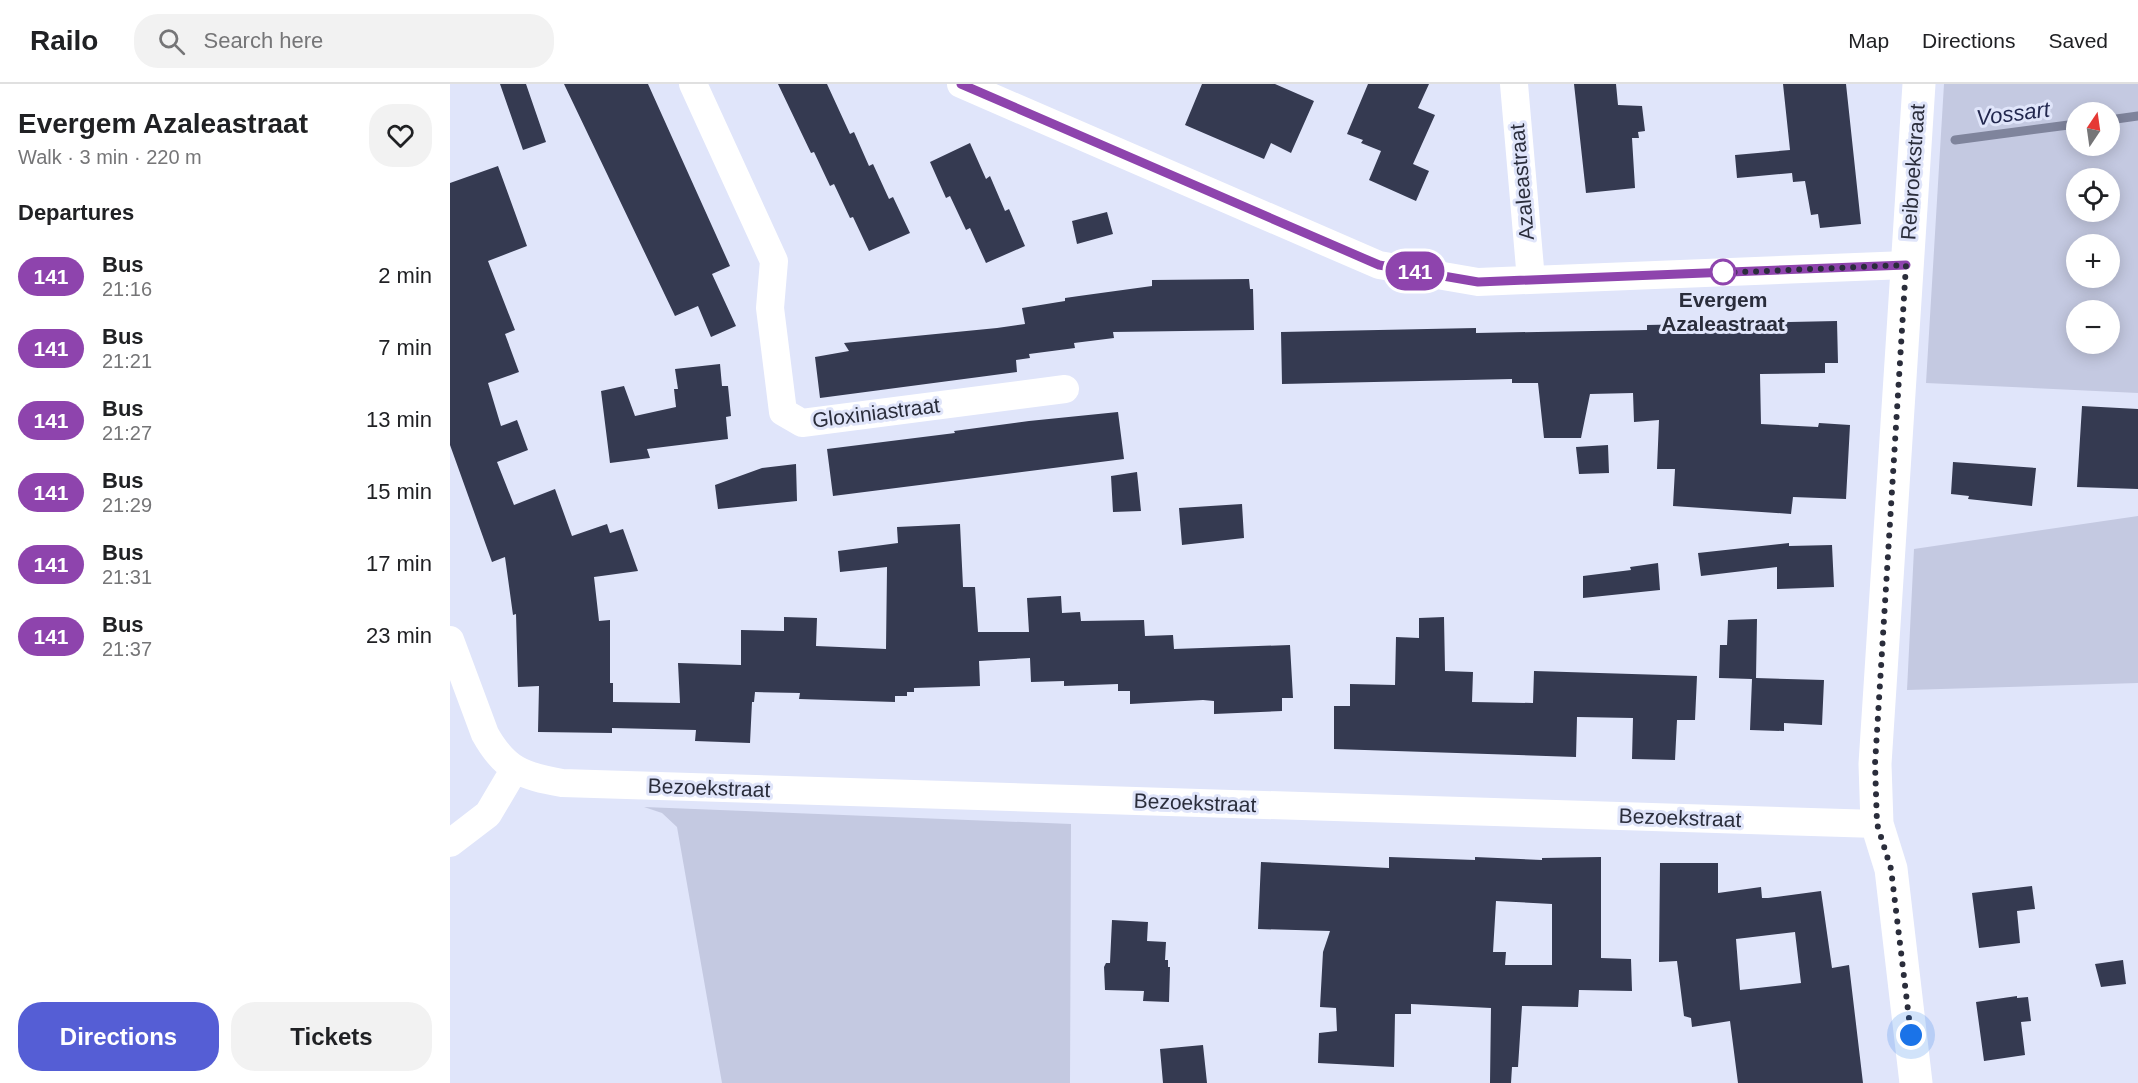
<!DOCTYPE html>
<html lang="en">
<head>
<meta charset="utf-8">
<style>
	body { margin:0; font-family:Arial,sans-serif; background:#f2f2f2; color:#202124; height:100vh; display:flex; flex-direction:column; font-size:22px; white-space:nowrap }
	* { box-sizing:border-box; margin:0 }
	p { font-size:20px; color:#757577 }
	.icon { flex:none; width:33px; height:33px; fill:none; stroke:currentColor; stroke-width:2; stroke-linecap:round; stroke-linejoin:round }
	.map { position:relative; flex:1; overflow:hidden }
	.details { display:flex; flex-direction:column; background:#fff; width:450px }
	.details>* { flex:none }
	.badge { padding:0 12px; border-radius:20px; font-size:21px; line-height:39px }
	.needle { width:39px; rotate:13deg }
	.fabs { position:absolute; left:1616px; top:18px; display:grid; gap:12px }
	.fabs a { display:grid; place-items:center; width:54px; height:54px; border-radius:50%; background:#fff; box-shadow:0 3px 15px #0003; font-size:30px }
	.you { position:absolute; width:30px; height:30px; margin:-15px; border:4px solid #fff; border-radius:50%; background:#1a73e8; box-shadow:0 0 0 9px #1a73e833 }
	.map>.badge { position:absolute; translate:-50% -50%; box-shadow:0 0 0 3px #fff }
	h2 { padding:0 18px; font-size:22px; line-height:54px }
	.round { display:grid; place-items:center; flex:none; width:63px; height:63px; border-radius:24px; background:#f2f2f2 }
	.overview { display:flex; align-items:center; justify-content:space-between; height:102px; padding:0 18px }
	h1 { font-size:28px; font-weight:600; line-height:45px }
	.action { display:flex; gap:12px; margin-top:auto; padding:12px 18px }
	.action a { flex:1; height:69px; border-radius:24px; background:#555ed5; color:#fff; font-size:24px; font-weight:600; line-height:69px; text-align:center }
	.action a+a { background:#f2f2f2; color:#202124 }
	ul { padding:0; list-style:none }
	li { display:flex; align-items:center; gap:18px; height:72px; padding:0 18px }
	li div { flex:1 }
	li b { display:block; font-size:22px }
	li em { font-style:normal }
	li .badge { min-width:66px; font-weight:700; text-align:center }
	header { display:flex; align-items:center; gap:36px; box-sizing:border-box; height:84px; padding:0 30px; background:#fff; border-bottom:2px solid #e0e0e0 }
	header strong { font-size:28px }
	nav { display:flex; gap:33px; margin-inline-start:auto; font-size:21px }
	.search { width:420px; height:54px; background:#f2f2f2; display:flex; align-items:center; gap:15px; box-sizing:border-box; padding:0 21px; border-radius:24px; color:#757577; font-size:22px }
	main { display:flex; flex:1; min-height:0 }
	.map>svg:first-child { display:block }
</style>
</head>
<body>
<header>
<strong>Railo</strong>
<div class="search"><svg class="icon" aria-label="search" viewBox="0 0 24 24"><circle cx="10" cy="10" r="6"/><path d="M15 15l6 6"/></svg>Search here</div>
<nav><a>Map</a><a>Directions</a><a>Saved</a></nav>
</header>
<main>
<section class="details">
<div class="overview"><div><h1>Evergem Azaleastraat</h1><p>Walk · 3 min · 220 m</p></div><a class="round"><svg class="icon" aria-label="heart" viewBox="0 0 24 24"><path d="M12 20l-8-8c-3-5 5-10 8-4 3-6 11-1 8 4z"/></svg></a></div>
<h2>Departures</h2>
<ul>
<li><span class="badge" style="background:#8e44ad;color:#fff">141</span><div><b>Bus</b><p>21:16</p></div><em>2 min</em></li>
<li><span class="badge" style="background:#8e44ad;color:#fff">141</span><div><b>Bus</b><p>21:21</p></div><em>7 min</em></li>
<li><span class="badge" style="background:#8e44ad;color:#fff">141</span><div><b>Bus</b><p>21:27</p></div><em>13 min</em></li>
<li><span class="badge" style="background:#8e44ad;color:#fff">141</span><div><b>Bus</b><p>21:29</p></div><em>15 min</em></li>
<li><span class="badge" style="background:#8e44ad;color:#fff">141</span><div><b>Bus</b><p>21:31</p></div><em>17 min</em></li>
<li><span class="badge" style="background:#8e44ad;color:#fff">141</span><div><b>Bus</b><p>21:37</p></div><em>23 min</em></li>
</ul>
<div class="action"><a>Directions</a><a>Tickets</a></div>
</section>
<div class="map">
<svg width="1688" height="999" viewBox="0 0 1688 999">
	<rect width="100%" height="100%" fill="#e0e5fa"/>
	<path fill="#c4c9e1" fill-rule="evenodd" d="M1494,0H1688V309L1476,299ZM1626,28H1659V62H1626ZM1626,94H1659V128H1626ZM1626,160H1659V194H1626ZM1626,226H1659V260H1626Z
		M1688,432V599L1457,606L1464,465Z
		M194,723L621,740L620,999H272L227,743L212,729Z"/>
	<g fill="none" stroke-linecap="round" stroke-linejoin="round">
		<path stroke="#7f849c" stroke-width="9" d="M1659,36L1688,32
			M1505,56L1626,40"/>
	</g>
	<path fill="#353a51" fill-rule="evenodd" d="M50,0H76L96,58L73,66Z
		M114,0H198L280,182L262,190L286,242L261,253L248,222L225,232Z
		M328,0H377L400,50L404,48L419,82L423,80L439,115L443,113L460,149L419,167L403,133L400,134L384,100L380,102L364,68L361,69Z
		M752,0H825L864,17L841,69L821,59L814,75L735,41Z
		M918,0H979L968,24L985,31L963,80L979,87L966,117L919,96L931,67L911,59L913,56L897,50Z
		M1124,0H1166L1168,21L1192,22L1195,47L1188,48L1189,54H1182L1185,104L1136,109Z
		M1333,0H1396L1411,140L1370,144L1368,130L1361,131L1355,97L1343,98L1342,89L1287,94L1285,71L1340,66Z
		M520,59L536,95L540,92L555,127L559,125L575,162L536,179L520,144L516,146L500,112L496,114L480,78Z
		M48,82L77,162L38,177L65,246L55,250L69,288L38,299L51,342L67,336L78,366L47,378L64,421L105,405L122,452L157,440L160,449L173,445L188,487L144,493L149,537L160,536V599H163V618L230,619L228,579L291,581V546L334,547V533L367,534L366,562L436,565L437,483L390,488L388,467L448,459L447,443L510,440L513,503H525L528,548H579L577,514L611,512L612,529L630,528L631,537L694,536L695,552L723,551L724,565L840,561L843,614H832V627L764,630V617L753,616L680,620V607H668V600L614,602V597L581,598L580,574L529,577L530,602L464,604V608H457V612H445V618L349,615L350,609L305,608L304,618H302L300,659L245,657L246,646L162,644V649L88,648L89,602L68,603L66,530L63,531L55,473L42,478L0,361V99Z
		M657,128L663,150L627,160L622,137Z
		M799,195L800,205H803L804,246L663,248L664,254L624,259L625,264L579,270L580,274L566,276L567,288L370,314L365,273L399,267L394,259L547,244L575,240L572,224L615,217V214L629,212L702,202V196Z
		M1387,237L1388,279H1375V289L1310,290L1311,340L1368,343L1369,339L1400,341L1396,415L1343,413L1341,430L1223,422L1225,385H1207L1209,336L1184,338L1183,309L1140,310L1131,354H1094L1088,299H1062V295L832,300L831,248L1026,244V249L1197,246V241Z
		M270,280L272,302H278L281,332L276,333L278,355L197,365L200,374L160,379L151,307L174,302L185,332L226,323L224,305H228L225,285Z
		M1632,322L1688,325V405L1627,403Z
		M668,328L674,375L383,412L377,365L505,349L504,347L579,337Z
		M1158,361L1159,389L1129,390L1126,363Z
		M1503,378L1586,384L1582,422L1518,415L1519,412L1501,410Z
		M346,380L347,417L268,425L265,401L312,384Z
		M687,388L691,427L663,428L661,392Z
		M792,420L794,454L732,461L729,424Z
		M1339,459V462L1382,461L1384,503L1327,505V483L1251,492L1248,469Z
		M1208,479L1210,506L1133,514V492L1181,486L1180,483Z
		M994,533L995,587L1023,588L1022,618L1083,619L1084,587L1247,592L1245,636H1227L1225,676L1182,675L1183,634L1127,633L1126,673L884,665V622H900V600L945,601L946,553L969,554V534Z
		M1307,535L1306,594L1374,596L1372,641L1334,639V647L1300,646L1302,595L1269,594L1270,561H1277L1278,536Z
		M939,773L1025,776V773L1092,776V774L1151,773V874L1181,875L1182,907L1129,906L1128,923L1072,922L1068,983H1062L1061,999H1040L1041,924L961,920V930H945L944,983L868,979L869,949L887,947L886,924L870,923L873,868L880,847L808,845L811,778L939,784ZM1046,817L1102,820V881H1055L1056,868H1043Z
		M1210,779H1268V809L1311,803L1312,814H1318L1371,807L1382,884L1399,881L1413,999H1288L1280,937L1242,943L1241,934L1234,932L1227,877L1209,878ZM1345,848L1351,899L1290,906L1286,855Z
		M1582,802L1585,825L1567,827L1570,859L1529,864L1522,809Z
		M662,836L698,838L697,857L716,858L715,876H718V883H720L719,918L693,917L694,907L655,906L654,883L656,879H660Z
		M1673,876L1676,900L1651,903L1645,880Z
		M1567,912V914L1578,913L1581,937L1571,938L1575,971L1534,977L1526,918Z
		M753,961L757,999H713L710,965Z"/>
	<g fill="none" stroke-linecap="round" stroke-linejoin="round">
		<path stroke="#fff" stroke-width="28" d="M243,0L324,177L320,224L333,328L352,339L615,305
			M511,0L929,181L1028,198L1456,181
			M1064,0L1081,196
			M0,556L35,650C55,686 73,692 112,699L1427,740
			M0,759L38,730L64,686"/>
		<path stroke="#fff" stroke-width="33" d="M1466,999L1441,785L1427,740L1425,680L1469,0"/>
	</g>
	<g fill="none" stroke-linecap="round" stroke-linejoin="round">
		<defs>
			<path id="line" d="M511,0L929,181L1028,198L1456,181"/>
		</defs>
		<use href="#line" stroke="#fff" stroke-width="14"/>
		<use href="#line" stroke="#8e44ad" stroke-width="9"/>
		<path stroke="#2a2d3b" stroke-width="6" stroke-dasharray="0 10.8" d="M1273,188L1268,189L1456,181L1425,680L1427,740L1441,785L1461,951"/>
	</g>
	<circle fill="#fff" stroke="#8e44ad" stroke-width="3" cx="1273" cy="188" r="12"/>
	<g text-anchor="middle" stroke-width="6" stroke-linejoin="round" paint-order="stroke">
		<g font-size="21" fill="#2a2d3b" stroke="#e0e5fa">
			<text transform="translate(1463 88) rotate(-86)" y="7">Reibroekstraat</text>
			<text transform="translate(1072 98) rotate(-95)" y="7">Azaleastraat</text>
			<text transform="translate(426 329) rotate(-7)" y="7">Gloxiniastraat</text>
			<text transform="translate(259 704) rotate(2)" y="7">Bezoekstraat</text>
			<text transform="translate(745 719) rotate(2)" y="7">Bezoekstraat</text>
			<text transform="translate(1230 734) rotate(2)" y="7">Bezoekstraat</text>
		</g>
		<g font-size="21" font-weight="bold" fill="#2a2d3b" stroke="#e0e5fa">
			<text x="1273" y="223">Evergem<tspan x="1273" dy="24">Azaleastraat</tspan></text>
		</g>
		<g font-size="22" font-style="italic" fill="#22274e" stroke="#e0e5fa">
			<text transform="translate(1563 29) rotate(-7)" y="8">Vossart</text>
		</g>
	</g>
</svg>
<div class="fabs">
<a><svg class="needle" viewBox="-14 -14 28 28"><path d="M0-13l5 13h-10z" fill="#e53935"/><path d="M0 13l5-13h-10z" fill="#757577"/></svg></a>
<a><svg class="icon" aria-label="locate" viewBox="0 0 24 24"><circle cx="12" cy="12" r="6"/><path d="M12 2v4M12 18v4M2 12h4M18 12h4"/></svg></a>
<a>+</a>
<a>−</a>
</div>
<div class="you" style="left:1461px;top:951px"></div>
<b class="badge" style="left:965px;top:187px;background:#8e44ad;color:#fff">141</b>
</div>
</main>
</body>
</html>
